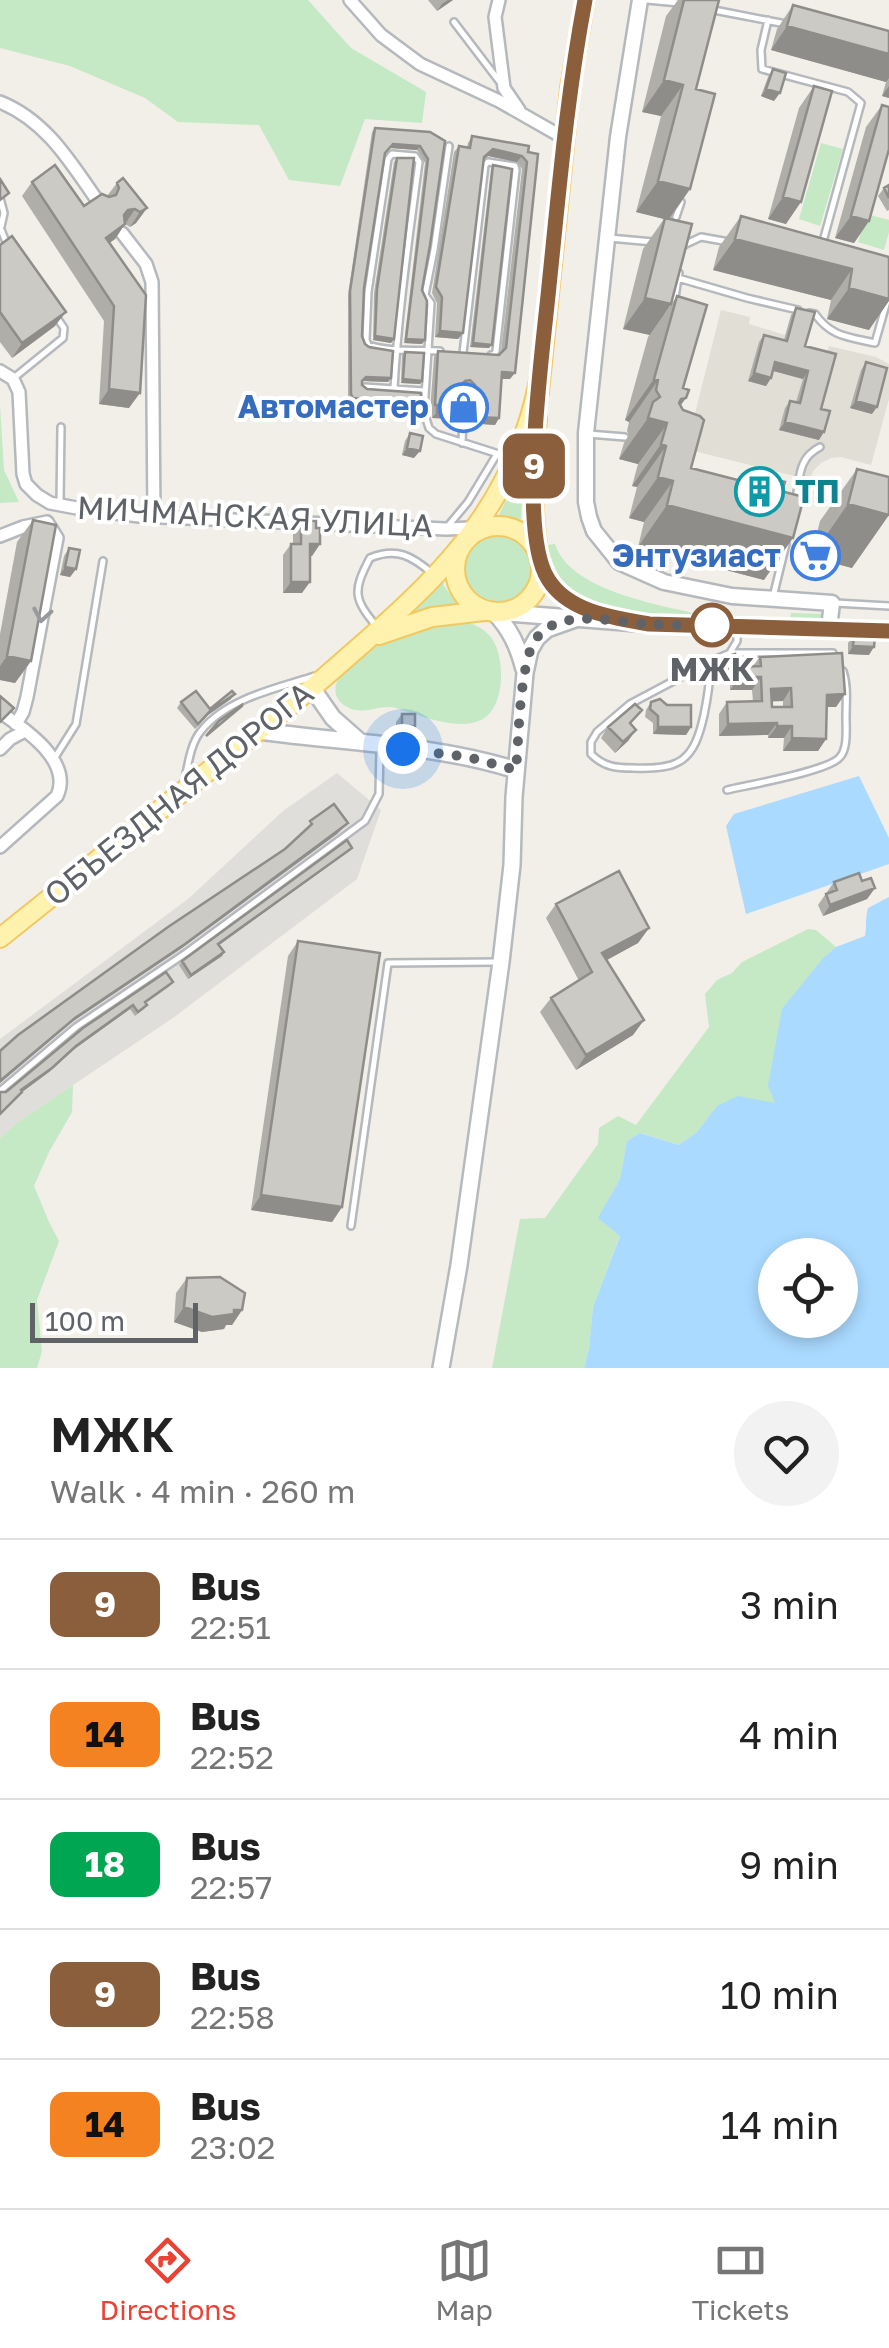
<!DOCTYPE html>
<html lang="en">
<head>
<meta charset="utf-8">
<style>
	body { margin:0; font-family:"Golos Text",sans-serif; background:#f2f2f2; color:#222; height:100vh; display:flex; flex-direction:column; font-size:38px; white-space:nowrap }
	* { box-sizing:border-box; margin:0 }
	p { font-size:32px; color:#767676 }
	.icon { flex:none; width:55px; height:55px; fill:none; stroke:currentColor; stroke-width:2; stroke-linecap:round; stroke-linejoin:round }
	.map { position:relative; height:1368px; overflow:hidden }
	.panel { display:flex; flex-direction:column; background:#fff; flex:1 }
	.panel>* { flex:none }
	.badge { padding:0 20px; border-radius:15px; font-size:35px; line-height:65px }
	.fabs { position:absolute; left:758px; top:1238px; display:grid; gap:20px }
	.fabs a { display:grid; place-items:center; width:100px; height:100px; border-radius:50%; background:#fff; box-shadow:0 5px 15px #0003; font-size:50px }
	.scale { position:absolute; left:30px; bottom:25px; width:168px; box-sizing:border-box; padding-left:10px; border:5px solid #5f6368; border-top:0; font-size:28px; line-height:35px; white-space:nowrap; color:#5f6368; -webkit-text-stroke:8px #fff; paint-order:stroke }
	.you { position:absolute; width:50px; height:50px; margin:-25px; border:8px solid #fff; border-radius:50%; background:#1a73e8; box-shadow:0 0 0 15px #1a73e833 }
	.map>.badge { position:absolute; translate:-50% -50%; box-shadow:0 0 0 5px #fff }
	.round { display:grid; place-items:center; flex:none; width:105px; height:105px; border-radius:52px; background:#f2f2f2 }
	.summary { display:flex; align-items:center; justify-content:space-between; height:170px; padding:0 50px }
	h1 { font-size:48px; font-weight:600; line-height:75px }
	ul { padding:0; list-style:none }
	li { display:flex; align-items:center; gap:30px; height:130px; padding:0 50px; border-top:2px solid #e0e0e0 }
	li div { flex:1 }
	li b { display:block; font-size:38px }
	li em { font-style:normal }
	li .badge { min-width:110px; font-weight:700; text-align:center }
	.menu { display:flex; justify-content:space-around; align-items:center; height:140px; border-top:2px solid #e0e0e0; background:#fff; font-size:28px; color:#767676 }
	.menu a { display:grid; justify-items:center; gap:5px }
	.menu .active { color:#ea4335 }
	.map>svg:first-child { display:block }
</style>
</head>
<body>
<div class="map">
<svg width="889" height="1368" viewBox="0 0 889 1368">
	<rect width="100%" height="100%" fill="#f1efe8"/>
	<path fill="#e0deda" d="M337,773L381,810L357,879L173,1018L18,1122L0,1138V1039L188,899L283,811Z"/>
	<path fill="#e1ded6" d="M721,310L750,317L749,324L785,335L791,315L809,320L802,346L827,352L829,346L876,357L889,364V399L871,465L841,457L831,458L821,463L813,471L810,480L686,449Z"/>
	<path fill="#c5e8c5" d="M0,0H308L351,48L426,92L422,123L365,119L340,186L289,180L259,125L178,122L145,98L70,66L0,48Z
		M821,143L843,149L820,226L799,219Z
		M866,214L889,220V232L884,250L858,242Z
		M0,405L4,470L19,502L0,503Z
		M524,461L521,520L499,515Z
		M462 570a35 35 0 1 1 70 0a35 35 0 1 1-70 0Z
		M555,544C570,591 658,604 701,615C685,622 671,620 654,619C599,616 562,602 547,545Z
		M442,576L444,586L460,608L403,616Z
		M791,613L821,614L824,619L822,622L733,621V615L790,618Z
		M456,620C469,622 481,626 490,636C506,655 506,708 481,720C458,731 421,716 399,709C381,702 365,717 347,707C313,687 363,649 382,639C401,629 434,625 456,620Z
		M808,929L816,930L836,947L824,957L775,1104L717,1106L697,1132L679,1145L641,1133L627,1141L620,1179L599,1218L620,1235L593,1307L589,1349L584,1368H492L520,1219L545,1218L598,1144L599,1128L618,1116L636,1125L709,1027L705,994L717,980L732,973L742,962Z
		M73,1085L72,1112L49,1152L34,1186L49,1222L59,1241L37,1300L42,1351L37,1368H0V1138L18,1122Z"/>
	<path fill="#aadaff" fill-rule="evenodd" d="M859,776L889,838V864L746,914L726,826L734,814Z
		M889,897V1368H584L589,1349L593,1307L620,1236L598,1218L620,1179L627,1141L640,1133L679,1145L697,1132L717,1106L738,1096L775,1103L768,1086L782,1009L824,957L836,947L865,936C867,927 865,918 868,908ZM840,1255V1320H775V1255Z"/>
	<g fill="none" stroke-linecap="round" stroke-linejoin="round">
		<defs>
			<path id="service" d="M647,0L679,3
				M714,10L786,24
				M768,20L761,50L762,69L848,92L861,103L822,245
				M454,22L499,81
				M449,146L434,250L425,295L431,303L424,412L429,428L436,434L508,457
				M0,198L4,213L1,227
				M676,217L681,202
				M0,227L8,247
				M609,238L653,242
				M684,245L701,237L729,242
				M679,273L678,278L747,298L798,310
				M674,304L678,278
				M809,313L815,314C831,337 849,337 875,343L889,294
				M463,353L485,165L488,162L515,166L516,170L496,351L494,355H491
				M15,377L63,338L64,328L57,318
				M365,387L424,391
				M394,389C398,313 409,238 419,162L415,156L392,154L388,159L368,292L366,340L368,345C389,352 417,350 440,351
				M588,434L625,437
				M462,443L464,392
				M796,499C800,477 798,458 820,447
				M60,502L61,427
				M448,526L468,502L497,454
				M773,597L786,544
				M835,603L889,606
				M377,627C354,599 352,592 370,558C397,547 412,556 433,574
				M731,651L737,641V629
				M711,661C710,679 708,696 704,715C694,760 681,770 633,768C616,768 604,767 591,754V742L597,732L630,704L711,661L730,653H833
				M54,759L76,724L103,561
				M184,783C188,767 190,744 201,731C227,698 278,688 315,676
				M727,790C748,785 829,771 840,757C848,748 846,729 846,718C846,703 848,686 843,671
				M0,1091L76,1027L186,953L365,821L379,794L380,747
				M351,1226L388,963L498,962"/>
			<path id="minor" d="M350,0L381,35L420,64L499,101L564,138
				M499,0L495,17L504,88L519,110
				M0,102C47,121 71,163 99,203
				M122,233L146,264L152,282L154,517
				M0,371L13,379L19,392L23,474L26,484L37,495L50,503L82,509L139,516L446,529L494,527
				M0,536L23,527L47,522L57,538L27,697L23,712L16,724
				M0,712C25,729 73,761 57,796L0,847
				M0,749L10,739L25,731"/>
			<path id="tertiary" d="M640,0L618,137L586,433V502L589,517L594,531L619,562L664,582L732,596L832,603L829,628"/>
			<path id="secondary" d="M540,562C552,591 572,605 601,614
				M494,612L649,624L889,631
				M494,612C510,629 518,646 524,669
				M312,688L333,718L358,740
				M260,731C344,743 435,744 516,770
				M441,1368L459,1265L501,962L512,865L514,797L525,673L530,650L537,638L547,629L578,618"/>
			<path id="primary" d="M539,392L570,88L585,0
				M537,418C534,466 530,514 540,562
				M455 569a43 43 0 1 1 86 0a43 43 0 1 1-86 0Z
				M379,635L432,617L484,611
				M0,938L312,688C416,597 510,526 539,381"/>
		</defs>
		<use href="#service" stroke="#b5b8bc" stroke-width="10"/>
		<use href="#minor" stroke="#b5b8bc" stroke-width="16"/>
		<use href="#tertiary" stroke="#b5b8bc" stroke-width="19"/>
		<use href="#secondary" stroke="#b6babf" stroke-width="20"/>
		<use href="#primary" stroke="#f2c960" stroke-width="22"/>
		<use href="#service" stroke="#fff" stroke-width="5"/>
		<use href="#minor" stroke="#fff" stroke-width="11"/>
		<use href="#tertiary" stroke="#fff" stroke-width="14"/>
		<use href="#secondary" stroke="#fff" stroke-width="15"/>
		<use href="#primary" stroke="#fff2af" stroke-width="18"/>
	</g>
	<path fill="#afaea9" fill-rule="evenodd" d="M428,0H453L437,11Z
		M678,0H719L696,89L690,189L670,219L671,304L650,335L623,329L643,249L664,219L636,212L661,116L642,112L666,16Z
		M793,5L889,31V98L882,96L886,82L771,50L777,29Z
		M773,69L774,101L761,96L768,77Z
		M814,86L786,224L768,219L799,108Z
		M882,105L869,221L854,243L835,238L866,127Z
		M375,128L430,132L422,290V344L404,343L425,163L417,150L390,148L385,154L364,288L362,336L365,344L391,378L388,382L363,381L362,385L367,389L418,410L350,401L348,398V295L372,132Z
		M472,136L529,146L510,379H501L499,418L495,425L469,423L470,391L465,386L462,387L461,421L456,427H455V419L432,418V411H430L434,357L438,351L499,355L501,352L522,169L517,162L488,156L483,160L463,333L458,339L435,337L437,303L432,293L454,152L459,146L467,147L468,143Z
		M397,158L394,339L391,343L373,340L374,293L394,162Z
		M493,165L489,348L470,347L491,169Z
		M32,182L84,206L107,196L117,183L147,208L136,223L130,227L125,224L115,239L109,243L129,408L99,404L104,321L22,196Z
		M889,185V210L887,211L878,196L884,188Z
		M741,216L889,257L869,330L827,319L831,300L713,270L719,247Z
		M0,245L55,326L12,358L0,342Z
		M677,296L683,388L681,406L691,468L745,482L750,473L782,491L764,580L638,547L644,522L629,518L637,487L632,486L638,464L619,459L624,443L629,435L627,431L629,422L625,420L648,337Z
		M796,308L821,409L819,440L779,430L785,408L790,401L796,402L803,379L773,371L771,378L766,386L748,381L759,342L764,335L784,340L791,315Z
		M405,352L422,381L420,384L401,383L402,356Z
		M866,362L872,414L850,408L861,370Z
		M410,433L414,458L402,455L405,441Z
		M857,469L852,568L811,557L820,521Z
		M33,520L31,661L15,683L0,680V634L17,542Z
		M301,521L316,528L320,544L312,556H310L302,593H283V555L291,544H293V532Z
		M69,548L76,569L70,577L60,575L64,556Z
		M854,635L869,655L848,654V643Z
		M760,657L845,694L836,707H826V739L818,751H783L784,738H768V735L719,736V714L727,702L753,701L752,690H730V679L738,667L753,666ZM771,701H783V707H772Z
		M231,699L208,715L195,729L177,708L181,702L210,709Z
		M651,702L667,705L691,727L686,735L653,734V723L645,717L646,710Z
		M402,714L409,734H396V722Z
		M631,725L636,730L628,741L615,753L601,738L608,727Z
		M352,848L349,851L219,945L224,952L222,956L188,979L179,965L182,961Z
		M862,881L875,888L867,899L823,916L818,905L834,882Z
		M556,904L649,928L638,943L607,960L644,1020L633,1035L576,1070L540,1012L551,998L579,981L546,918Z
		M298,941L342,1207L332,1222L251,1210L288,956Z
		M173,982L170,986L146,1003L147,1005L144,1009L135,1016L130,1009L73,1050L49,1072L22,1092L19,1096L0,1115V1092H6L83,1028Z
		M187,1278L242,1310L232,1325H226L224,1329L202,1332L174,1322L176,1293Z"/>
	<path fill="#8f8d8a" d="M448,0H453L437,11L442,4Z
		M787,26L889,54V78L886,82L771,50Z
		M664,80L683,85L661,116L642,112Z
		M889,86V98L882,96Z
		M766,89L780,93L774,101L761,96Z
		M393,144L420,146L417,150L390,148Z
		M493,149L522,156L517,162L488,156L479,163L484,157Z
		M658,181L690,189L668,220L636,212Z
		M783,197L801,202L786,224L768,219Z
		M147,208L136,223L130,227L140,212Z
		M135,209L115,239L96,253L128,210Z
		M851,216L869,221L854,243L835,238Z
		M735,239L852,269L831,300L713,270Z
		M849,288L889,299V301L869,330L827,319Z
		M645,298L671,304L650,335L623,329Z
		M66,312L55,326L12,358L22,343Z
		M440,331L463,333L458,339L435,337Z
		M375,336L394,339L391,343L373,340Z
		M406,339L425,340L422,344L404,343Z
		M473,343L492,345L489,348L470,347Z
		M775,362L808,371L803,379L770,370Z
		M502,372L515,373L510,379H497Z
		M754,373L771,378L766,386L748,381Z
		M366,377L391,378L388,382L363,381Z
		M403,379L422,381L420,384L401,383Z
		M654,379L658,380L629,422L625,420Z
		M109,389L140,393L129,408L99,404Z
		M353,398L421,406L418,410L350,401Z
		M686,398L638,464L619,459L648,418L681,399Z
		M856,401L877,407L872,414L850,408Z
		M437,412L459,413L455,419L432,418Z
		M474,417L499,418L495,425L469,423Z
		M785,422L824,432L819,440L779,430Z
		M661,444L666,446L637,487L632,486Z
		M407,448L420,451L414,458L402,455Z
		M658,477L673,481L644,522L629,518Z
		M848,504L889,515L852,568L811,557Z
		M667,505L793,538L764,580L638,547Z
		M310,544H320L312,556L302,555Z
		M65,567L76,569L70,577L60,575Z
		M291,582H310L302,593H283Z
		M853,646L874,647L869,655L848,654Z
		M7,656L31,661L15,683L0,680V666Z
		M735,664L729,672H716L722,665Z
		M739,677H761L752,690H730Z
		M791,688L783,701L762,702L771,689Z
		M235,694L231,699L208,715L195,729L211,710Z
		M845,694L836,707H818L827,695Z
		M777,723L768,735L719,736L728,724Z
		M402,726H415L409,734H396Z
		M777,726H792L784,738H768Z
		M658,727H691L686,735L653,734Z
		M636,730L628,741L615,753L623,742Z
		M792,738L826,739L818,751H783Z
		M348,823L337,834L182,948L72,1022L0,1083V1081L75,1018Z
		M352,848L349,851L215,948L218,944Z
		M875,888L867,899L823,916L830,905Z
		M649,928L638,943L592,968L602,953Z
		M224,952L222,956L188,979L191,975Z
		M133,1005L130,1009L73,1050L49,1072L18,1095L21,1090L76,1046Z
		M644,1020L633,1035L576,1070L586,1055Z
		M261,1195L342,1207L332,1222L251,1210Z
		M184,1307L234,1310H242L232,1325H226L224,1329L202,1332L174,1322Z"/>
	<path fill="#cccac5" stroke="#8f8d8a" stroke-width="2.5" fill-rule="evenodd" d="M684,0H719L696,89L715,94L690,189L658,181L683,85L664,80Z
		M793,5L889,31V54L787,26Z
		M773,69L786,73L780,93L766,89Z
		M814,86L832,91L801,202L783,197Z
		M882,105L889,107V149L869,221L851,216Z
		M375,128L430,132L445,141L430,245L422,290L427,301L425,340L406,339L428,159L420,146L393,144L385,153L364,288L362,336L365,344L369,347L393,351L391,378L366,377L362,381V385L367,389L421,393V406L353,398L351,394L350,291Z
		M472,136L529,146L528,152L538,154L515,373L502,372L499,418L474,417L475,385L470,380L465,381L462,384L461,421H459V413L437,412V405H435L438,351L499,355L506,348L527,162L522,156L493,149L484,157L463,333L440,331L442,297L436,287L459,146L470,148Z
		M397,158H414L394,339L375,336L377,289Z
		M55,165L84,206L102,194L109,197L116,195L119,188L117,183L123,178L147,208L140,212L135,209L128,210L124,215L125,224L106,238L146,295L140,393L109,389L114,306L32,182Z
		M493,165L512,169L492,345L473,343Z
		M0,179L9,193L0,200Z
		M889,185V198L884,188Z
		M741,216L889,257V299L849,288L852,269L735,239Z
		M665,218L692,224L671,304L645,298Z
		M12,236L66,312L22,343L0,312V245Z
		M677,296L707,305L683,388L689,390L686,398L681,399L679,403L683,410L700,416L704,420L691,468L804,497L793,538L667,505L673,481L658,477L666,446L661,444L667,423L648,418L653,402L660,397L656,390L658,380L654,379Z
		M796,308L815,312L805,346L836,354L821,409L830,411L824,432L785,422L790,401L800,403L808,371L775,362L771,378L754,373L764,335L787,341Z
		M405,352L424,353L422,381L403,379Z
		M866,362L887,368L877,407L856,401Z
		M410,433L423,436L420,451L407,448Z
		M857,469L889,477V515L848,504Z
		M750,473L785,482L782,491L748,482Z
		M33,520L56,525L31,661L7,656Z
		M301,521H316V528H320V544H310V582H291V544H301Z
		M69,548L80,550L76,569L65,567Z
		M854,635L875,636L874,647L853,646Z
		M842,653L845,694L827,695L826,739L792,738V726H777V723L728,724L727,702L762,701L761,677H739L738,667L761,666L760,657ZM791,688L792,707H772L771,689Z
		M735,654V664L722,665V658Z
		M196,691L210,709L232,691L235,694L211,710L198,724L181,702Z
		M0,696L14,708L0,722Z
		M660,699L667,705H691V727H658V716L650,709L651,702Z
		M635,704L642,710L630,723L636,730L623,742L608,727Z
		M242,705V706L206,736L219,721Z
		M402,714H415V726H402Z
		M334,804L348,823L340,829L185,944L75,1018L0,1081V1051L18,1035L168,927L285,849L312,824L310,821Z
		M347,840L352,848L218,944L224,952L191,975L182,961Z
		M619,871L649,928L602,953L644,1020L586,1055L551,998L592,972L556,904Z
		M859,873L862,881L871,878L875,888L830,905L826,894L837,890L834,882Z
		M298,941L380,953L342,1207L261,1195Z
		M166,972L173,982L145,1002L147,1005L138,1012L133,1005L76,1046L52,1068L21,1090L22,1092L0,1114V1092H6L83,1028Z
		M220,1277L245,1293L242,1310H234V1314L212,1317L184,1307L187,1278Z"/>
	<defs><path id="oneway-chevron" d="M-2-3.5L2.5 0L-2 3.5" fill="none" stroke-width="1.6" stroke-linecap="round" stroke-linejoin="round" transform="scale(2.5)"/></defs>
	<use stroke="#979a9d" href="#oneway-chevron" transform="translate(42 615) rotate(100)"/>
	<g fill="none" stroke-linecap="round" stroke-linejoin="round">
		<defs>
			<path id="line" d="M585,0C567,95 559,190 549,286C543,349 517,530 548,579C568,612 614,618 649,624L889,631"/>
		</defs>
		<use href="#line" stroke="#fff" stroke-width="22"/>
		<use href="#line" stroke="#8b5e3c" stroke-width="15"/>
		<path stroke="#5f6368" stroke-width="10" stroke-dasharray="0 18" d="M403,749L468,757L516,770C519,734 519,689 529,654C543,604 607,621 645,624C666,625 696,626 712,625"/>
	</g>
	<defs>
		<symbol id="shop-ring" viewBox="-11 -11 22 22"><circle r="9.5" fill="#fff" stroke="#3f7fe0" stroke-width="1.5"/><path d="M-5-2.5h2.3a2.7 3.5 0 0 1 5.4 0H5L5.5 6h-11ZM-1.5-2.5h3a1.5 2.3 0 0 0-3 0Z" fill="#3f7fe0"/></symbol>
		<symbol id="building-ring" viewBox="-11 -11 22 22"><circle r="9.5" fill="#fff" stroke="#0f9aa8" stroke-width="1.5"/><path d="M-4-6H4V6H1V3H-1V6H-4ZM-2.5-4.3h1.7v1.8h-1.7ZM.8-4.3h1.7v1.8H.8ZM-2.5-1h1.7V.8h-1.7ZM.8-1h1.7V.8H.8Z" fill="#0f9aa8"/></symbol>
		<symbol id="supermarket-ring" viewBox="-11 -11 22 22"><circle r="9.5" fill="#fff" stroke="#3f7fe0" stroke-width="1.5"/><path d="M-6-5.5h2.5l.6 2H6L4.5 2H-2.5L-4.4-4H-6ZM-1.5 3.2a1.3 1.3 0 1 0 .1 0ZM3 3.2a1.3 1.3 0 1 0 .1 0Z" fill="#3f7fe0"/></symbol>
	</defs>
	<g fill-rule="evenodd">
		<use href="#shop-ring" x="436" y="380" width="55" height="55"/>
		<use href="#building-ring" x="732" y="464" width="55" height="55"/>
		<use href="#supermarket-ring" x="788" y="528" width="55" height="55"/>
	</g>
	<circle fill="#fff" stroke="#8b5e3c" stroke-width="5" cx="712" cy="625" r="20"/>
	<g text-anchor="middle" stroke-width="8" stroke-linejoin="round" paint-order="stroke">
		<g font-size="32" font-weight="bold" fill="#366cbe" stroke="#fff" text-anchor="end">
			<text x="429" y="418">Автомастер</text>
			<text x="781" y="567">Энтузиаст</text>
		</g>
		<g font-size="32" font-weight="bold" fill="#0d838f" stroke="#fff" text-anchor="start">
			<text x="795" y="503">ТП</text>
		</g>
		<g font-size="32" fill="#5f6368" stroke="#fff">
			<text transform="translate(255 517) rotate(3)" y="11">МИЧМАНСКАЯ УЛИЦА</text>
			<text transform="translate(179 794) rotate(-39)" y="11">ОБЪЕЗДНАЯ ДОРОГА</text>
		</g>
		<g font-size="32" font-weight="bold" fill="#5f6368" stroke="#fff">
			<text x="712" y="681">МЖК</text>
		</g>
	</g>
</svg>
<div class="fabs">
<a><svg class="icon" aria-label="locate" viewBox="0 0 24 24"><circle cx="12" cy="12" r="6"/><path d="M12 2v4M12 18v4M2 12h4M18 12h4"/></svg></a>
</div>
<div class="scale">100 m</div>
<div class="you" style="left:403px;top:749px"></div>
<b class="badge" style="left:534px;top:466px;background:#8b5e3c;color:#fff">9</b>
</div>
<section class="panel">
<div class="summary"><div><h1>МЖК</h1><p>Walk · 4 min · 260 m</p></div><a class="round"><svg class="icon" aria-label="heart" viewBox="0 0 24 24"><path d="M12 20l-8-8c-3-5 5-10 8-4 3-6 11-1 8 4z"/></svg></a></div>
<ul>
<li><span class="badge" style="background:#8b5e3c;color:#fff">9</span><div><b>Bus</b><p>22:51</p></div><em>3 min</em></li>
<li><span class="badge" style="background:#f58220;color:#111">14</span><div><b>Bus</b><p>22:52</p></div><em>4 min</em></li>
<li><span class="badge" style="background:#00a651;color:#fff">18</span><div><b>Bus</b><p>22:57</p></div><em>9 min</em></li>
<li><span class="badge" style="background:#8b5e3c;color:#fff">9</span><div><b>Bus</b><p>22:58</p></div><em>10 min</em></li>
<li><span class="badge" style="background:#f58220;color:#111">14</span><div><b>Bus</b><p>23:02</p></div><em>14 min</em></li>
</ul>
</section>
<nav class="menu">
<a class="active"><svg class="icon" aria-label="directions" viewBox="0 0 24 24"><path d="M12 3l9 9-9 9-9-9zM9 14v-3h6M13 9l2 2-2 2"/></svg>Directions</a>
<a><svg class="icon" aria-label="map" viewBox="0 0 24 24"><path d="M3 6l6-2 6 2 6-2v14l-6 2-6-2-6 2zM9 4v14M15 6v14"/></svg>Map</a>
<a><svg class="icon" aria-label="tickets" viewBox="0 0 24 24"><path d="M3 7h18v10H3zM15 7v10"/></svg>Tickets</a>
</nav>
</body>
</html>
